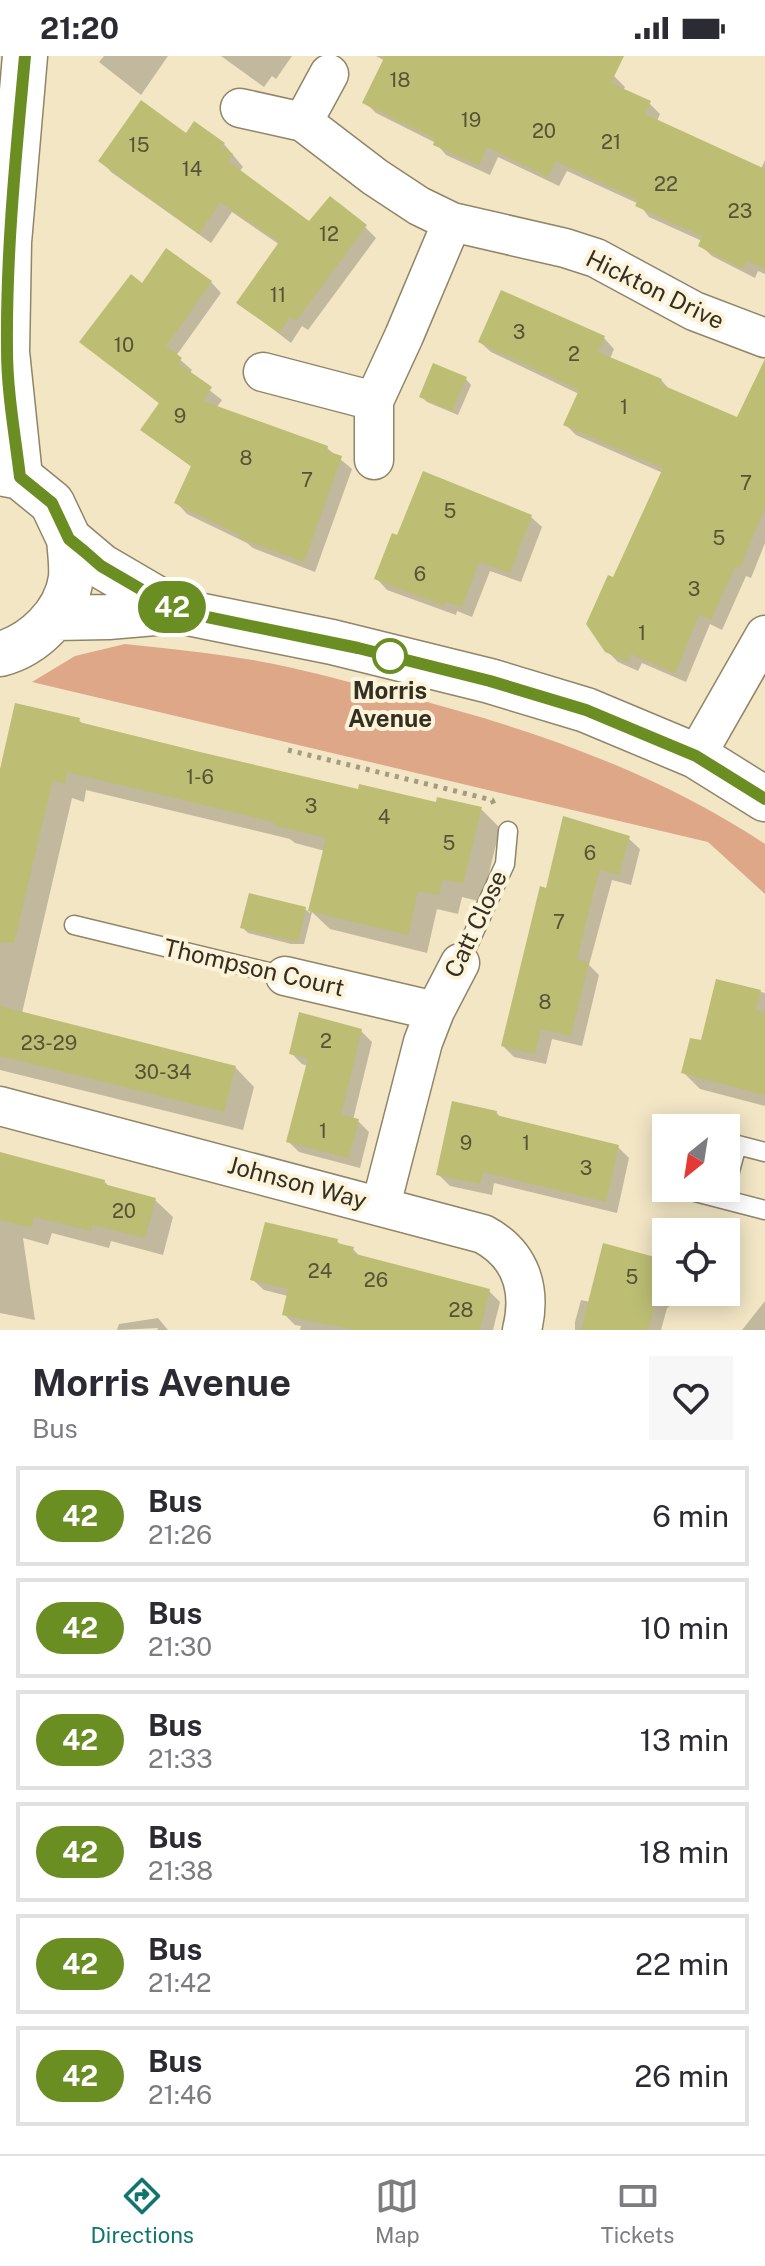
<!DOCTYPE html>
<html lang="en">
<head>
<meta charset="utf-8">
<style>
	body { margin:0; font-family:"Public Sans",sans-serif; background:#f7f7f7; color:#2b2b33; height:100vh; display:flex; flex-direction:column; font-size:30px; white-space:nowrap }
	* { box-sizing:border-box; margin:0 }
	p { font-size:26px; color:#7c7c81 }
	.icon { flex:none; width:44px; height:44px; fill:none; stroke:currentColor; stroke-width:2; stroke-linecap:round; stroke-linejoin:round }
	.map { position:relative; height:1274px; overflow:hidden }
	.panel { display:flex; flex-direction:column; background:#fff; flex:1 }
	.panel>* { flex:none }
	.badge { padding:0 16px; border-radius:26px; font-size:28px; line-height:52px }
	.needle { width:52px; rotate:210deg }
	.fabs { position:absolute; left:652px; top:1058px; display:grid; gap:16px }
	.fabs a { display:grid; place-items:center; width:88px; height:88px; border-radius:0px; background:#fff; box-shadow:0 4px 20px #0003; font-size:40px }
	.map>.badge { position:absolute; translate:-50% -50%; box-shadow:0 0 0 4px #fff }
	.round { display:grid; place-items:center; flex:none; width:84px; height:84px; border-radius:0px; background:#f7f7f7 }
	.headline { display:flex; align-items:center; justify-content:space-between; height:136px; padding:0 32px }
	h1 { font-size:38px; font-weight:700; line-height:60px }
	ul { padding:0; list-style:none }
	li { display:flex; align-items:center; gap:24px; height:100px; margin:0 16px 12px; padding:0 16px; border:4px solid #e1e1e2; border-radius:0px }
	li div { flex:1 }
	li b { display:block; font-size:30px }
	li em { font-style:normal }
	li .badge { min-width:88px; font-weight:700; text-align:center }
	.status { display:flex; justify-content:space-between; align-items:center; height:56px; padding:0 40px; background:#fff; direction:ltr }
	.status svg { height:22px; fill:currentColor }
	.tab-bar { display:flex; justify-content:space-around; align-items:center; height:112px; border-top:2px solid #e1e1e2; background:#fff; font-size:22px; color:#7c7c81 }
	.tab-bar a { display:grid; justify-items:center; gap:4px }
	.tab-bar .current { color:#0f766e }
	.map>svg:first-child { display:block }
</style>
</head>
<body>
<div class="status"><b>21:20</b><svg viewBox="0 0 49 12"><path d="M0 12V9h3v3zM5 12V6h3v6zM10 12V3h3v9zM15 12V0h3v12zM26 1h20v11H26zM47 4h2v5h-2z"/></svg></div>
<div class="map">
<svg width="765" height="1274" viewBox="0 0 765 1274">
	<rect width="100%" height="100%" fill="#f2e6c5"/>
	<path fill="#dda788" d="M125,588C179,594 235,599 288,611C325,619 363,630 400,639C529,672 653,714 765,788V838L708,786L32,626L75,600Z"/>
	<path fill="#0003" d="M104,0H168L141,39L99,6Z
		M221,0H292L276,23L272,20L264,31Z
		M376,0H567L614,20L625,31L623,35L649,47L660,58L657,65L761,113L765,104V218L758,215L755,222L712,200L700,189L702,185L649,161L639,148L567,115L559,130L498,101L490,119L446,99L436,87L376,57L365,46L385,5Z
		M186,80L224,88L243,111L239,116L310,168L365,171L376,182L308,274L302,270L291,287L239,247L280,189L232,156L211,187L111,116L100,104Z
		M211,226L221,237L176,300L192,314L189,318L222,344L216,352L327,392L352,413L315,516L253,492L247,487L187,458L177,447L193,412L142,374L160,348L82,286L143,230Z
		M604,282L614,293L610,303L661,324L671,335L738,364L765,325V487L751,522L746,520L722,574L710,568L686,626L642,607L638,615L618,606L607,595L614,524L663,417L576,379L565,368L579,338L491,296L480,286Z
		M466,323L471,329L458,359L427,346L421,340Z
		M531,461L542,471L521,526L490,515L472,561L457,555L456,559L387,534L377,523Z
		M79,664L84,670L359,736L437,749L481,753L500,772L482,846L462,841L458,858L437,853L427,897L330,873L312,856L304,888H291L248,877L243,872L305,853L310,857L325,795L295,787L290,783L86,734L84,746L72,742L22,957L235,1011L254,1031L243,1074L0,1014V737Z
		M628,782L640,793L631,829L612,824L589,909L599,919L582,990L552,983L546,1008L514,1001L503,990L548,834Z
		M718,925L765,937V1050L700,1033L683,1016L702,987Z
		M361,975L372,986L353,1064L358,1065L369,1076L360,1112L299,1096L288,1085L308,1010L302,1008L291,997Z
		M496,1056L502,1063L618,1091L629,1102L617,1157L494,1127L492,1139L450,1130L438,1118Z
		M0,1099L104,1125L110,1132L155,1144L173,1161L163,1199L111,1185L109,1192L52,1177L48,1189L23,1182L35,1264L0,1257Z
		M337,1185L342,1190L353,1193L361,1202L489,1235L500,1246L493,1274H300L301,1270L295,1269L284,1258L288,1240L264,1234L252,1223Z
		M666,1206V1236H691L667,1252L661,1274H575V1266L581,1244L590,1246Z
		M765,1245V1274H742Z
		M158,1262L168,1274H157L158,1272L117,1274L119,1268Z"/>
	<path fill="#bdbe74" d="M385,0H624L611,27L651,45L645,58L765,113V213L747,205L743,213L698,190L702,180L635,150L638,144L556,105L548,121L487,91L479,109L433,89L435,83L362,47Z
		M141,44L186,77L194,65L225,87L222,90L233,98L228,105L309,165L330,140L367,169L296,265L290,261L279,277L236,247L279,186L220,146L199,178L98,105Z
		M166,192L212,225L166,290L182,302L178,307L212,331L203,345L328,390L327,395L342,400L304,506L239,482L240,479L174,447L191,410L140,374L159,347L79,286L131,218L142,227Z
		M501,234L605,280L598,296L662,323L660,328L737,361L765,303V451L740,512L735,511L711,564L699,559L675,617L631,598L628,606L605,596L586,568L608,519L613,521L663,412L563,369L579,334L478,286Z
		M433,307L467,321L452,355L419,341Z
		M423,415L532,459L510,517L479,506L462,551L446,546L445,550L374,523L392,477L397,479Z
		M15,647L80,662L79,666L200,696L358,733L359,728L436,746L437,741L482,751L463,828L443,823L439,839L418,835L408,879L308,855L326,782L273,769L274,766L67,716L65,728L53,724L14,887L0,886V713Z
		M563,760L630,780L619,819L600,814L594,835L577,903L589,906L571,980L541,973L535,998L501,990L540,830L546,832Z
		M249,837L306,851L298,886L240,872Z
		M716,923L761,934L756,954L765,956V1039L681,1017L690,982L701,984Z
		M0,950L236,1010L224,1056L0,1000Z
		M299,956L362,973L341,1059L359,1063L349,1102L286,1086L308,1002L289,998Z
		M452,1045L497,1055L496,1059L619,1089L606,1146L483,1116L480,1128L436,1119Z
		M0,1096L105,1124L104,1128L156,1142L145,1182L93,1169L91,1175L34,1161L31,1172L0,1164Z
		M265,1166L338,1183L337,1187L354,1191L352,1197L490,1233L480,1274H354L282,1259L288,1233L250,1224Z
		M603,1187L666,1204V1235L657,1241L648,1274H581Z"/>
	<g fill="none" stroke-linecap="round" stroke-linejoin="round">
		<defs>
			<path id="lane" d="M74,869L285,920
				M460,907L505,808L508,775
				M726,1086L765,1096
				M726,1130L737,1089
				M680,1132L765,1154"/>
			<path id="street" d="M240,52L303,66L375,121L419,150L452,166L565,192L596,202L694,255L765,282
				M303,66L329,18
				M263,316L374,345
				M374,404V345L404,280L452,166
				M696,700L765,579
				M285,920L435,955
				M0,1050L483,1178C521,1198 532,1233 522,1274
				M381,1149L423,986L435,955L460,907"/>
			<path id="secondary" d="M0,417L20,421L52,447L69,483L101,510L178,555
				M20,421L7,296L9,186L25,0
				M55,562L108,561L178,555L332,586L490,625L586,654L696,700L765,743
				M0,598C34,589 66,558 71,522C72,509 70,495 69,483"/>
		</defs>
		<use href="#lane" stroke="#908567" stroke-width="21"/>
		<use href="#street" stroke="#908567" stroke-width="41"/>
		<use href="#secondary" stroke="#908567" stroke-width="47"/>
		<path stroke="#a49b83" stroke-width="5" stroke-dasharray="4 6" stroke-linecap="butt" d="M288,694L492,744L494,748"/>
		<use href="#lane" stroke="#fff" stroke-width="18"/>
		<use href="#street" stroke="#fff" stroke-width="38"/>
		<use href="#secondary" stroke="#fff" stroke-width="44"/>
	</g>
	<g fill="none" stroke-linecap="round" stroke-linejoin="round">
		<defs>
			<path id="line" d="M25,0C16,98 6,195 7,293C7,336 15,379 20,421L52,447L69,483L85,496L101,510L178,555L358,592L490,625L586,654L696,700L765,743"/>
		</defs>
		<use href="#line" stroke="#fff" stroke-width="18"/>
		<use href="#line" stroke="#6b8e23" stroke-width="12"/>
	</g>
	<circle fill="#fff" stroke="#6b8e23" stroke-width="4" cx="390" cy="600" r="16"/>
	<g text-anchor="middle" stroke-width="8" stroke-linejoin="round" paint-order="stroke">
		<g font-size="20" fill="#565337">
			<text x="400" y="31">18</text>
			<text x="471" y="71">19</text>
			<text x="544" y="82">20</text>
			<text x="611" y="93">21</text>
			<text x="139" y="96">15</text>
			<text x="192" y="120">14</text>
			<text x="666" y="135">22</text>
			<text x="740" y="162">23</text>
			<text x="329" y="185">12</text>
			<text x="278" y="246">11</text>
			<text x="519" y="283">3</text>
			<text x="124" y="296">10</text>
			<text x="574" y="305">2</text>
			<text x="624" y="358">1</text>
			<text x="180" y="367">9</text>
			<text x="246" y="409">8</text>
			<text x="307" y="431">7</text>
			<text x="746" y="434">7</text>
			<text x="450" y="462">5</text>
			<text x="719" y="489">5</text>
			<text x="420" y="525">6</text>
			<text x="694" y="540">3</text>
			<text x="642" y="584">1</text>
			<text x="200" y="728">1-6</text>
			<text x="311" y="757">3</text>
			<text x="384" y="768">4</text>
			<text x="449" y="794">5</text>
			<text x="590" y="804">6</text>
			<text x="559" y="873">7</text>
			<text x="545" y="953">8</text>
			<text x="326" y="992">2</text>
			<text x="49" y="994">23-29</text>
			<text x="163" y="1023">30-34</text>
			<text x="323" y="1082">1</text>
			<text x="466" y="1094">9</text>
			<text x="526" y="1094">1</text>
			<text x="586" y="1119">3</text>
			<text x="124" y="1162">20</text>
			<text x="320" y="1222">24</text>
			<text x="632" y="1228">5</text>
			<text x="376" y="1231">26</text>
			<text x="461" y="1261">28</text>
		</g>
		<g font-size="24" fill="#342f23" stroke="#fdf3d9">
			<text transform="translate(655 234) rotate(26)" y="8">Hickton Drive</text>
			<text transform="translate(476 868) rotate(-65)" y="8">Catt Close</text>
			<text transform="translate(254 912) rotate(13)" y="8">Thompson Court</text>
			<text transform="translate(297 1127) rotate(15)" y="8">Johnson Way</text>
		</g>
		<g font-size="24" font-weight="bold" fill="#342f23" stroke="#fdf3d9">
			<text x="390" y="643">Morris<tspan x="390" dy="28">Avenue</tspan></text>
		</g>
	</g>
</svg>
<div class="fabs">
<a><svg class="needle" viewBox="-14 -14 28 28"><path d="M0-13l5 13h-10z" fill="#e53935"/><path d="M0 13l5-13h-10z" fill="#7c7c81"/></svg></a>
<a><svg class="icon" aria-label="locate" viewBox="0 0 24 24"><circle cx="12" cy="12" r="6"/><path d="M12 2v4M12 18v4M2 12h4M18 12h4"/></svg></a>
</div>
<b class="badge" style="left:172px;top:551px;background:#6b8e23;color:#fff">42</b>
</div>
<section class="panel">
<div class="headline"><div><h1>Morris Avenue</h1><p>Bus</p></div><a class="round"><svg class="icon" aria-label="heart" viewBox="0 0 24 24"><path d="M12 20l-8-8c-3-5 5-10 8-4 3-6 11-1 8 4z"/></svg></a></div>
<ul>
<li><span class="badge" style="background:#6b8e23;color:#fff">42</span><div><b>Bus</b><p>21:26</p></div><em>6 min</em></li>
<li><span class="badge" style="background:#6b8e23;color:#fff">42</span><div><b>Bus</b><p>21:30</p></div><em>10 min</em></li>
<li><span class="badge" style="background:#6b8e23;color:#fff">42</span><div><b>Bus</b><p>21:33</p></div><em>13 min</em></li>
<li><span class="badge" style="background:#6b8e23;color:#fff">42</span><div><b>Bus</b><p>21:38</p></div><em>18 min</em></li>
<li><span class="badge" style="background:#6b8e23;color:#fff">42</span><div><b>Bus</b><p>21:42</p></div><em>22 min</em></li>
<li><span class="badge" style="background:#6b8e23;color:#fff">42</span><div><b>Bus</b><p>21:46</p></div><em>26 min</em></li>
</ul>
</section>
<nav class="tab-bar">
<a class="current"><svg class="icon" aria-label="directions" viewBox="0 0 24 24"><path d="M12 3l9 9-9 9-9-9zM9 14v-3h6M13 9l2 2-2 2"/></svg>Directions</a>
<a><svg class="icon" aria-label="map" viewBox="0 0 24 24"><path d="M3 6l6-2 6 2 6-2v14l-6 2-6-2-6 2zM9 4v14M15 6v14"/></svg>Map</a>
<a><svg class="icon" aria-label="tickets" viewBox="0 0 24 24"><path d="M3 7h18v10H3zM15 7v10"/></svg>Tickets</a>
</nav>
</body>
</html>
